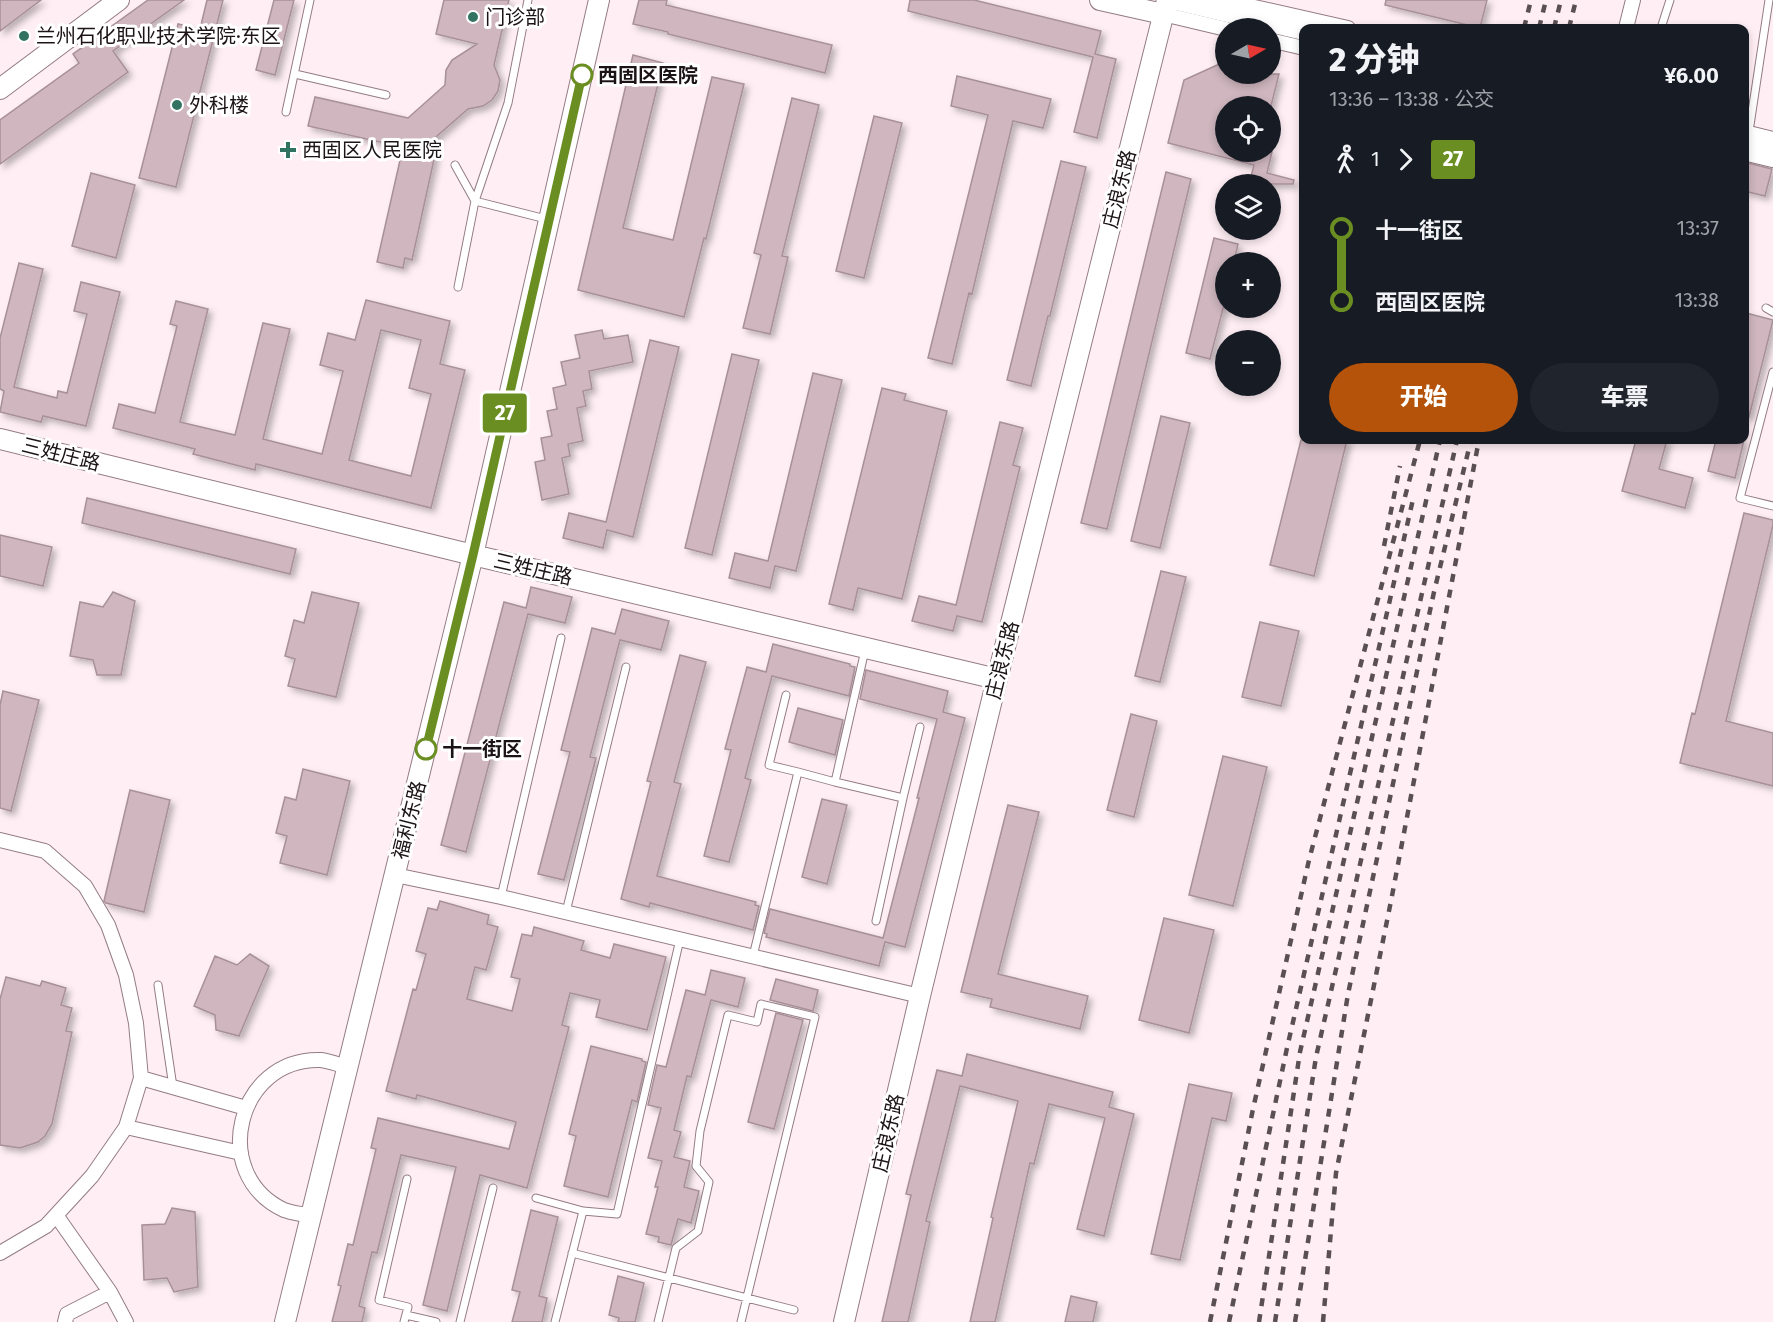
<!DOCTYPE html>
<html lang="zh">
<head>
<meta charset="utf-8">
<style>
	body { margin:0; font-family:"Fira Sans","Noto Sans SC",sans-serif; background:#20242c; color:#f1f3f6; height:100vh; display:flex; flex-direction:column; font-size:22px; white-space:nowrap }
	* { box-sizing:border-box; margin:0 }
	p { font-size:20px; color:#9ea1a6 }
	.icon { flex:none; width:33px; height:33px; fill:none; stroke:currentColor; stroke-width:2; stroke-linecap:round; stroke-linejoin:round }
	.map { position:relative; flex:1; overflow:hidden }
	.drawer { position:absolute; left:1299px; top:24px; width:450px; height:420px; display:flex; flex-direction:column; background:#171b24; border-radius:12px; box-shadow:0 3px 9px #0003 }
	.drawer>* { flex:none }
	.badge { padding:0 12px; border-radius:4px; font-size:21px; line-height:39px }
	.needle { width:39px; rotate:81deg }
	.controls { position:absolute; left:1215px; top:18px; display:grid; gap:12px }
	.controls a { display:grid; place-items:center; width:66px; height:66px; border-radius:50%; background:#171b24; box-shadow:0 3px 9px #0003; font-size:30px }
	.map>.badge { position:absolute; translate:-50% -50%; box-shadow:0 0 0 3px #fff }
	.legs { display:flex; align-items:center; gap:9px; height:66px; padding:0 30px; font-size:20px }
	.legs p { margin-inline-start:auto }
	.head { display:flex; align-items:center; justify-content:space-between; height:102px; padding:0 30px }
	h1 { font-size:33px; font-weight:800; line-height:45px }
	.cta { display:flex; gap:12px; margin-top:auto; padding:12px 30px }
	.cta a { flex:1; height:69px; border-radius:36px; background:#b45309; color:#fff; font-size:24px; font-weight:800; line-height:69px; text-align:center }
	.cta a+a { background:#20242c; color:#f1f3f6 }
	ul { padding:0 30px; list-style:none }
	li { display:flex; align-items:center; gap:21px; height:72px; font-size:22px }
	li i { display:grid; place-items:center; width:9px; height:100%; margin:0 8px; background:currentColor }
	li i::after { content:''; width:15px; height:15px; margin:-8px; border:4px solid; border-radius:50%; background:#171b24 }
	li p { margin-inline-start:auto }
	li:first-child i { background:linear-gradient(#0000 50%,currentColor 0) }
	li:last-child i { background:linear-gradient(currentColor 50%,#0000 0) }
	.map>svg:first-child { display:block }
</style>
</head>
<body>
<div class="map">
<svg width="1773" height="1322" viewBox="0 0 1773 1322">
	<defs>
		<filter id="shadow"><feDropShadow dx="4" dy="4" stdDeviation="3" flood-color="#0004"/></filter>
	</defs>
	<rect width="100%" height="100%" fill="#ffeff5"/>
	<path fill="#cfb6bf" stroke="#a89099" stroke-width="1.5" fill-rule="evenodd" filter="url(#shadow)" d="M0,0H41L0,31Z
		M148,0H184L113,51L128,72L0,164V120L79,63L73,54Z
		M207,0H223L176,187L139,178L178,24L200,29Z
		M274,0H294L275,75L256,70Z
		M444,0H509L494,65L500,80L498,91L492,100L483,106L468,109L436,137L432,154L435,155L412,260L405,258L403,268L377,262L403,147L308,126L315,97L408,118L445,85L446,70L452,60L477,44L436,34Z
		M639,0H667L666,5L832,45L825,73L668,34V32L633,24Z
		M910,0H974L1101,31L1095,54L1116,59L1097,138L1074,132L1093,57L908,11Z
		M1386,0H1487L1480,28L1385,5Z
		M633,55L663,63L623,228L673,240L712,77L744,84L706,239L704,238L684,317L578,290Z
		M1226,61V74H1279L1271,106H1226V152H1272L1267,173L1294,180L1293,184H1249L1254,165L1168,143L1184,80Z
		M957,76L1051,99L1043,128L1013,121L972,294L969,293L952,364L928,358L988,115L951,106Z
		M792,98L819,105L782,256L788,257L770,334L743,328L761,255L754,253Z
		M874,116L902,123L864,278L836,271Z
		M1061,161L1086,167L1050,316H1048L1031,386L1007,380Z
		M1744,162L1772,169L1765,196L1744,191Z
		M1166,172L1191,179L1107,529L1081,523Z
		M91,173L135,185L116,258L72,246Z
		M1214,238L1238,244L1234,262H1226V297L1210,359L1186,353Z
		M19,263L43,269L14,387L57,398L58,391L67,393L87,314L74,311L81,282L120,292L86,426L43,416L41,422L0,412L4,391L0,389V338Z
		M366,300L450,321L440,364L465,370L431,508L256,464L255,470L193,454L195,449L113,428L119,404L155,413L177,326L170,324L176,301L208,309L180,422L235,435L263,323L290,329L263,439L322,454L343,371L320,365L328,333L355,340ZM381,330L421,340L409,388L431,394L411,476L349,460Z
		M1746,313L1773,320L1749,417L1744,416V320Z
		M602,330L604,339L628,335L633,362L589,371L592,389L583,391L586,406L577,408L583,441L568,444L570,456L562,458L569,494L542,500L535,462L545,460L541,438L552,436L547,411L557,409L553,388L566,385L561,362L580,358L575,335Z
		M650,340L679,347L633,537L607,530L603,548L563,538L569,513L606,522Z
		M732,354L759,360L712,555L685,548Z
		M813,373L842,380L796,571L775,566L770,588L729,578L735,553L768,561Z
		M882,388L906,394L904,400L947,411L902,599L858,588L853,610L829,604Z
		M1161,416L1190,423L1160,548L1131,541Z
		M1000,422L1023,428L1013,465L1020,467L982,622L957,616L953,631L912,621L919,596L956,605Z
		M1301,440H1347L1314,576L1270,565Z
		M1636,440H1667L1659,469L1693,478L1685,508L1622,491Z
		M1716,440H1744L1735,478L1708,471Z
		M87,498L296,549L290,574L82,523Z
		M1744,513L1773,520V525L1726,721L1773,733V786L1680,763L1692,713L1695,714Z
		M0,535L52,547L43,586L0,576Z
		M1161,571L1186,577L1160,682L1135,676Z
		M531,587L572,597L565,623L528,614L466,852L441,845L504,602L526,608Z
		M113,592L135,601L121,675H97L93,660L70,656L80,602L103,607Z
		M312,592L359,603L336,697L288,686L295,659L285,656L294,620L304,623Z
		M622,609L669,621L661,650L620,640L590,757L596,758L564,880L538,874L570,752L561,750L592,628L615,634Z
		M1260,622L1299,631L1281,706L1242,697Z
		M773,644L850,664V666L855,667L849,696L772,676L745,778L751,780L729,862L704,856L731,750L725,749L747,667L766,672Z
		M680,655L706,662L674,782L681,784L657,876L756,902L755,905L759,906L753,930L650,903L649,907L621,899L651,782L647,781Z
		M866,670L948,691L943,712L965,718L905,947L885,942L879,966L766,937L767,934L764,933L770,909L883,938L919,798H917L937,719L860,699Z
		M3,691L39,700L11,811L0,808V705Z
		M798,708L843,720L835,755L789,742Z
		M1131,714L1157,721L1134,817L1107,810Z
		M1223,756L1267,767L1233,906L1189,895Z
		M303,769L350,781L327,875L280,863L287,836L276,833L285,797L296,800Z
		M130,790L170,800L144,912L106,903L104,901Z
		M822,799L847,805L827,884L802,877Z
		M1008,805L1039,812L998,974L1088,996L1080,1029L990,1007L992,999L961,992Z
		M440,901L489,915L487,924L498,927L486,970L475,967L467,999L512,1011L520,979L511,977L522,934L532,936L534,927L584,941L581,950L610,958L614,944L666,957L647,1030L596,1017L600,1000L570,993L562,1025L569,1027L527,1188L480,1175L447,1311L423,1305L456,1167L401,1155L377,1253L372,1252L359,1306L365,1308L362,1322H332L341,1286L338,1285L348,1244L353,1245L376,1149L371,1148L378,1118L509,1149L516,1122L417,1095L416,1099L386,1091L413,989L416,990L426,954L416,951L428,908L437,910Z
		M1164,918L1214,930L1189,1033L1139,1020Z
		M250,954L269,966L239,1036L216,1030L215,1015L194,1006L215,956L237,965Z
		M711,970L745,978L738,1007L711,1000L691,1077L687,1076L674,1130L681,1132L674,1157L690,1161L684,1187L699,1191L691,1223L678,1219L671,1245L658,1242L659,1237L646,1234L658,1187H655L662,1161L648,1158L661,1108L648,1105L657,1065L666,1067L686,990L705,995Z
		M6,977L40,986L42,981L66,988L61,1005L72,1008L66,1031L72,1032L52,1124L45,1136L38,1142L20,1148L0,1145V999Z
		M776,979L818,990L813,1011L770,1000Z
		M776,1013L803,1020L774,1129L748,1122Z
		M591,1046L642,1059V1061L646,1062L637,1102L632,1100L608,1197L564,1186L576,1136L569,1134Z
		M967,1054L1113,1092L1109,1107L1134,1114L1104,1236L1077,1229L1105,1118L1049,1104L1034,1164L1030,1163L995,1322H970L993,1218L991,1217L1018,1101L960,1086L926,1221L930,1222L908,1322H882L911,1195L906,1194L937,1070L962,1076Z
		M1189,1084L1232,1093L1226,1121L1212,1118L1180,1260L1151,1254Z
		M172,1208L195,1212L198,1287L174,1292L167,1278L144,1280L142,1225L165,1224Z
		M531,1210L558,1217L539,1296L547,1298L542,1322H512L520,1292L512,1290Z
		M618,1276L644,1283L635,1322H618L619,1318L609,1315Z
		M1071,1296L1097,1302L1093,1322H1065Z"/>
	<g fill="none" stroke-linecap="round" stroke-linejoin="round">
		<defs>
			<path id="lane" d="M1661,28L1670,0
				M295,74L386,95
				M286,112L310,0
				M1750,125L1769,0
				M1304,137V142
				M455,165L475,201L546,219
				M458,287L475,201L508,103L528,0
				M1766,308L1773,312
				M1773,372L1740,498L1773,506
				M865,650L835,782L903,798L920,727
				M798,772L835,782
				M501,897L561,638
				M566,912L626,667
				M876,921L903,798
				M753,956L798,772L769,765L786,695
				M158,985L173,1087
				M536,1198L583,1211L555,1322
				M583,1211L617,1214L680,939
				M572,1253L794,1310
				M406,1315L436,1322
				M404,1322L408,1307L379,1300L407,1179
				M460,1322L493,1188
				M658,1322L676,1248L698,1231L709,1182L696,1166L700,1131L728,1015L757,1022L761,1004L815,1017L741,1322"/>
			<path id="street" d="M1223,0L1348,28
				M1163,14L1226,29
				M1626,28L1633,0
				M1270,40L1304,48
				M0,840L45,851L85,886L108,925L126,975L136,1023L141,1078L126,1127L92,1176L46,1226L0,1253
				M395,875L501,897L920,996
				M141,1078L246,1108
				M126,1127L241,1153
				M56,1215L110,1292L67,1314L65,1322
				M311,1216C303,1214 292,1213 284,1210C208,1174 237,1057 321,1060C330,1061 339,1065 348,1067
				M110,1292L126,1322"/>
			<path id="secondary" d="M1100,0L1163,14
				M1177,0L1304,30
				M0,89L119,0
				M1744,135L1773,142
				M1744,150L1773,157
				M0,439L473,555L997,679
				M285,1322L473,555L599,0
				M844,1322L920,996L997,679L1167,0"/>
		</defs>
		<use href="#lane" stroke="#947c85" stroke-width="9"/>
		<use href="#street" stroke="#947c85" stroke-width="16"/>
		<use href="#secondary" stroke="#947c85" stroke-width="22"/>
		<use href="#lane" stroke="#fff" stroke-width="7"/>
		<use href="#street" stroke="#fff" stroke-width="14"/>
		<use href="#secondary" stroke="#fff" stroke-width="20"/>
		<path stroke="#5a5054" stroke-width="4.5" stroke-dasharray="8 8" stroke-linecap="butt" d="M1524,28L1531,0
			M1539,28L1546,0
			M1554,28L1561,0
			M1569,28L1576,0
			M1384,546L1400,466
			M1210,1322L1253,1109L1309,860L1420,440
			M1229,1322L1287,1048L1414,495
			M1259,1322L1300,1052L1440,440
			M1275,1322L1316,1057L1457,440
			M1295,1322L1348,994L1434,592L1471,440
			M1323,1322L1336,1173L1391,901L1478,445"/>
	</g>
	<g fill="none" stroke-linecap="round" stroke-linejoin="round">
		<defs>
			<path id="line-1" d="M426,749L473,555L582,75"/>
		</defs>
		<use href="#line-1" stroke="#fff" stroke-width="14"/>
		<use href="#line-1" stroke="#6b8e23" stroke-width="9"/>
	</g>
	<g fill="#327260" stroke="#fff" stroke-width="2">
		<circle cx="473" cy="17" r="6"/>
		<circle cx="24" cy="36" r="6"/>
		<circle cx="177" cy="105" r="6"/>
		<path d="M285 141h6v6h6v6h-6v6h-6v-6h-6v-6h6z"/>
	</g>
	<g fill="#fff" stroke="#6b8e23" stroke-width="3">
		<circle cx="582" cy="75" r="10"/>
		<circle cx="426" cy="749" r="10"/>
	</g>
	<g text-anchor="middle" stroke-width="6" stroke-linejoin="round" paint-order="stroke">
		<g font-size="20" fill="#1b1316" stroke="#fff" text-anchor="start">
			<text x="485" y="24">门诊部</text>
			<text x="36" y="43">兰州石化职业技术学院·东区</text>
			<text x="189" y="112">外科楼</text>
			<text x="302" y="157">西固区人民医院</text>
		</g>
		<g font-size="20" font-weight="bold" fill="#1b1316" stroke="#fff" text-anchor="start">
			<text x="598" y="82">西固区医院</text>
			<text x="442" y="756">十一街区</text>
		</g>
		<g font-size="20" fill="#1b1316" stroke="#fff">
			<text transform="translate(1119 189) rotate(-76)" y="7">庄浪东路</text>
			<text transform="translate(61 454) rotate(14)" y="7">三姓庄路</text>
			<text transform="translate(533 569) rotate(13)" y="7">三姓庄路</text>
			<text transform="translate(1002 660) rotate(-76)" y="7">庄浪东路</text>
			<text transform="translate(409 820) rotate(-76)" y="7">福利东路</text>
			<text transform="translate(888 1133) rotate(-77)" y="7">庄浪东路</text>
		</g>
	</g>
</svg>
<div class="controls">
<a><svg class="needle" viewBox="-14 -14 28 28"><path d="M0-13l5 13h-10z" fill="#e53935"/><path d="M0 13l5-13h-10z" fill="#9ea1a6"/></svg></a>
<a><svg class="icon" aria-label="locate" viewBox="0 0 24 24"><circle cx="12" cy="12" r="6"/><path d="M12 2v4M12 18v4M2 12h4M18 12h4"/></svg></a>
<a><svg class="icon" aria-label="layers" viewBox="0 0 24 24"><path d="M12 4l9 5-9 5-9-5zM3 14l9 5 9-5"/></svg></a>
<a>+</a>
<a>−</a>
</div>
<b class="badge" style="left:505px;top:413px;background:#6b8e23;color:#fff">27</b>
<section class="drawer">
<div class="head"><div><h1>2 分钟</h1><p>13:36 – 13:38 · 公交</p></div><b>¥6.00</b></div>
<div class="legs"><svg class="icon" aria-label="walk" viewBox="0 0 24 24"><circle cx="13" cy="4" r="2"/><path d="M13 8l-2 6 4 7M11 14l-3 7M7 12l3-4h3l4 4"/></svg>1<svg class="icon" aria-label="forward" viewBox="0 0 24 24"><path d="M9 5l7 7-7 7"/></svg><b class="badge" style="background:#6b8e23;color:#fff">27</b></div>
<ul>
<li><i style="color:#6b8e23"></i><b>十一街区</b><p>13:37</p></li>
<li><i style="color:#6b8e23"></i><b>西固区医院</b><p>13:38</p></li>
</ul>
<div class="cta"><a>开始</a><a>车票</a></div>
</section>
</div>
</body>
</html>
